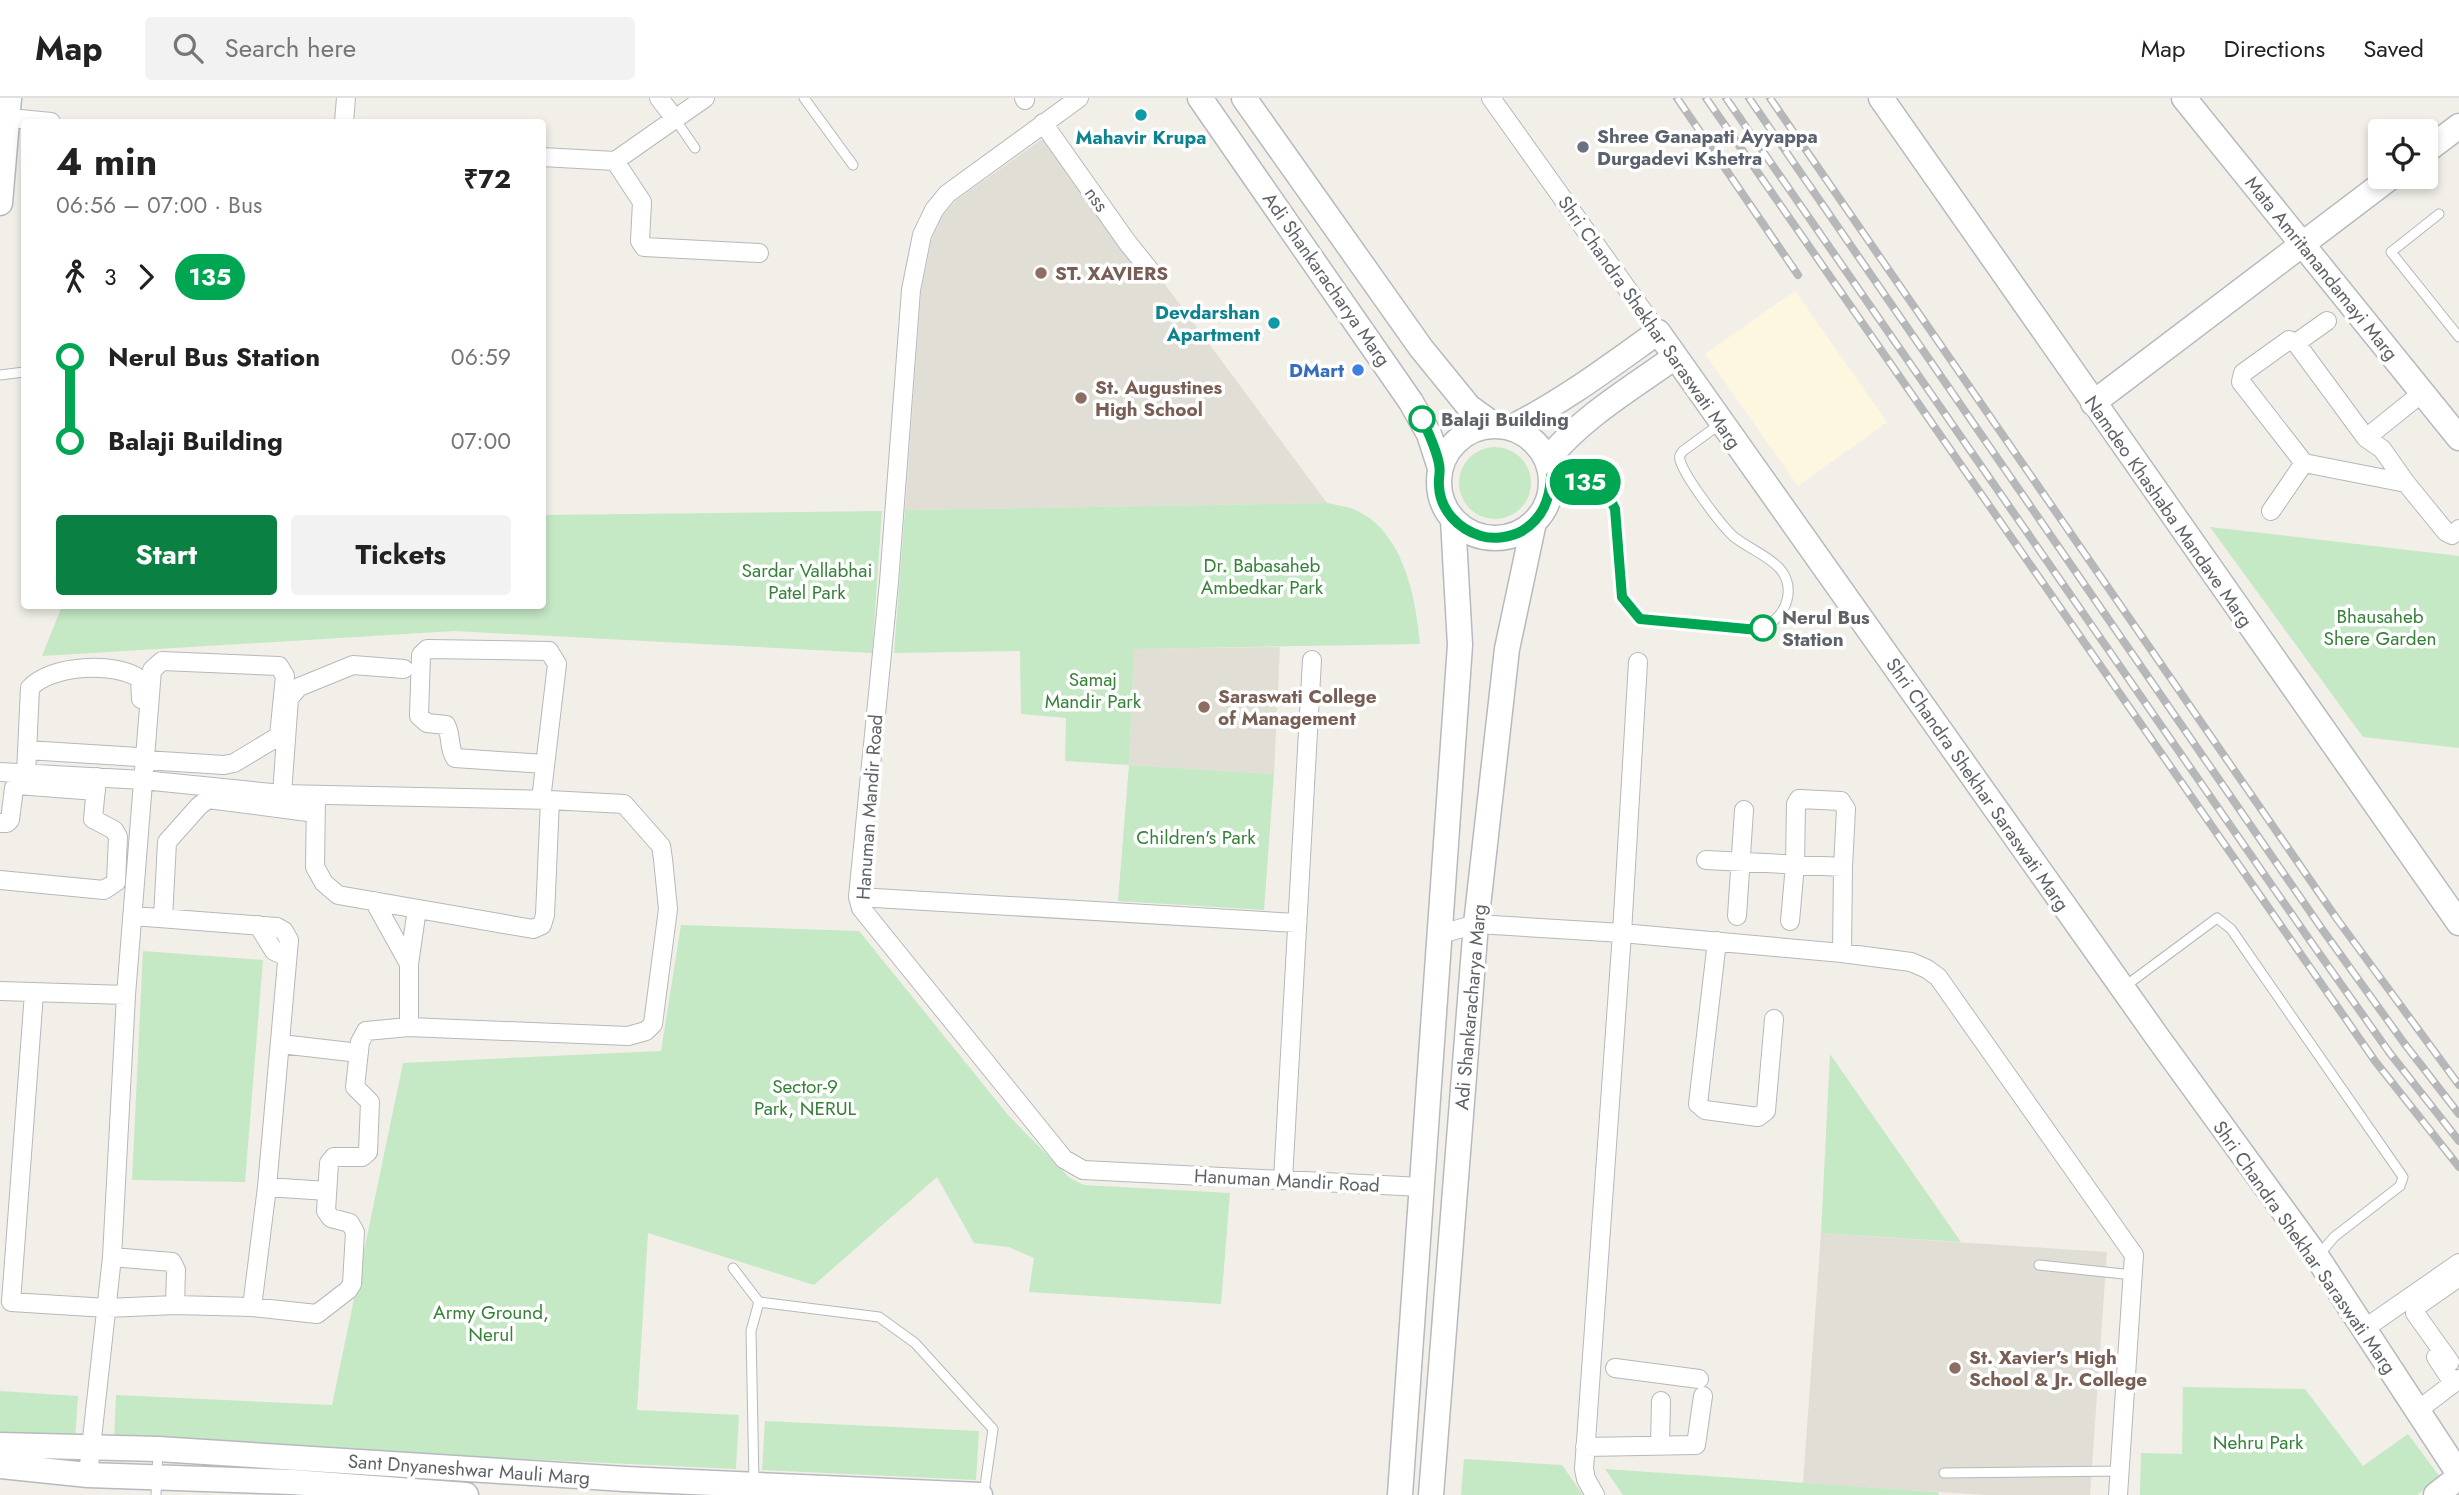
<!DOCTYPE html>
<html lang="en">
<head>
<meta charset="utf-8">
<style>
	body { margin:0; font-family:Jost,sans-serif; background:#f2f2f2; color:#222; height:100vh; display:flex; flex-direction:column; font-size:26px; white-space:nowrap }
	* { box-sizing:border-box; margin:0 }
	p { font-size:23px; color:#767676 }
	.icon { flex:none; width:38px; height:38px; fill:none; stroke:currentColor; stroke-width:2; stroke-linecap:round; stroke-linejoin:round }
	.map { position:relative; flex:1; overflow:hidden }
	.details { position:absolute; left:21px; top:21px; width:525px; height:490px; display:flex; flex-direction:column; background:#fff; border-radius:7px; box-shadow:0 4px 10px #0003 }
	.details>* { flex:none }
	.badge { padding:0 14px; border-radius:23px; font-size:24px; line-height:46px }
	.tools { position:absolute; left:2368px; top:21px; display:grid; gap:14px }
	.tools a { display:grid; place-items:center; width:70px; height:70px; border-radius:7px; background:#fff; box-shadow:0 4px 10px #0003; font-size:35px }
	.map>.badge { position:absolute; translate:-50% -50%; box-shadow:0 0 0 4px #fff }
	.legs { display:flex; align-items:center; gap:10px; height:77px; padding:0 35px; font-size:23px }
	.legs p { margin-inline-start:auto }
	.head { display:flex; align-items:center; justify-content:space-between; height:119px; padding:0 35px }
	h1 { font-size:38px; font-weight:700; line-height:52px }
	.button { display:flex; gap:14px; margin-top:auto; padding:14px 35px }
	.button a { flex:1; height:80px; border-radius:7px; background:#0b8043; color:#fff; font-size:28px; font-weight:700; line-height:80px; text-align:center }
	.button a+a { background:#f2f2f2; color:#222 }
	ul { padding:0 35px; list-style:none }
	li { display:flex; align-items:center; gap:24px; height:84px; font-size:26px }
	li i { display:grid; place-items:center; width:10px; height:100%; margin:0 9px; background:currentColor }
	li i::after { content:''; width:18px; height:18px; margin:-9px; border:5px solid; border-radius:50%; background:#fff }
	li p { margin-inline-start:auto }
	li:first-child i { background:linear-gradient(#0000 50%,currentColor 0) }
	li:last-child i { background:linear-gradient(currentColor 50%,#0000 0) }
	header { display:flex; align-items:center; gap:42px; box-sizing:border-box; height:98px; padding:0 35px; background:#fff; border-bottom:2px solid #e0e0e0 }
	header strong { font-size:33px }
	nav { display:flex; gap:38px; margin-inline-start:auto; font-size:24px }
	.search { width:490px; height:63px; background:#f2f2f2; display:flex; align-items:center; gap:18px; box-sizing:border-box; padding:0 24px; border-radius:7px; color:#767676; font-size:26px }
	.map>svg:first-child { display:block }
</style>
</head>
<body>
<header>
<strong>Map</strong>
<div class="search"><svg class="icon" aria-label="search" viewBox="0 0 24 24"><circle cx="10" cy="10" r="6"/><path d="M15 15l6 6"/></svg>Search here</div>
<nav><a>Map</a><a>Directions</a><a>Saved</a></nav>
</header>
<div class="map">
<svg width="2459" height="1397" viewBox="0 0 2459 1397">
	<rect width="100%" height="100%" fill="#f1efe8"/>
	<path fill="#fef7e0" d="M1795,193L1887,324L1798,388L1705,256Z"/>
	<path fill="#e1ded6" d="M1052,34L1327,405L905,412L921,194L932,140L942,118L955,103Z
		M1280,549L1274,676L1129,667L1134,551Z
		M1821,1135L2107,1154L2090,1397H1987L1803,1385Z"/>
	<path fill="#c5e8c5" d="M1459 385a36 36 0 1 1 72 0a36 36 0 1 1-72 0Z
		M1327,405C1335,407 1345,408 1353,411C1403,431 1416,499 1420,546L1134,551L1129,667L1274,676L1264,812L1118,803L1129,667L1065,663L1066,620L1021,616L1020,553L894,555L905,412Z
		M882,413L872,555L454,533L42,558L62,508H542L543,417Z
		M2210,429L2459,458V650L2363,639Z
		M681,827L859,833L1008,1017L1070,1080L1084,1087L1230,1095L1221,1206L1029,1194L1034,1160L1009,1149L974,1145L937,1079L814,1187L648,1135L637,1312L739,1317L736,1371L114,1342L116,1297L332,1307L403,965L661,953Z
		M143,853L263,862L245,1084L132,1082Z
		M1830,956L1961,1144L1821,1135Z
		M2183,1289L2305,1291L2363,1368L2408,1336L2440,1379L2417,1397H2140L2141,1355L2182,1356Z
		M0,1293L78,1298L75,1341L0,1337Z
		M765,1323L979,1333L976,1382L762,1372Z
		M1464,1361L1562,1367L1583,1397H1461Z
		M1605,1371L1938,1394L1939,1397H1623Z"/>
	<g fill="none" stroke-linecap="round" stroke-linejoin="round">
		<defs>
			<path id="lane" d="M804,0L853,67
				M675,21L695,50
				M2439,116L2391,154L2459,239
				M0,277L24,274
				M1551,378C1578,382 1603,383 1615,411L1622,499L1640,521L1758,532C1771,526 1783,518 1787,502C1796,465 1754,456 1733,438C1721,427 1684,378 1680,362C1679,357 1680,357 1683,353L1720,326
				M2124,889L2217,820L2231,831L2403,1079L2400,1088L2334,1139L2318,1158
				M2039,1167L2133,1177
				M733,1170L759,1204
				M1944,1375L2120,1373
				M754,1385L751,1233L759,1204L879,1219L915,1245L993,1331L984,1395
				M156,1397L158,1353"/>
			<path id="street" d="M659,0L675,21
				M1024,0L1025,2
				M1079,0L947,96L934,112L922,137L911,192L889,484L858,799L861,810L1064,1061L1083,1072L1422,1089
				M1491,0L1658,234
				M0,19L51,24
				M344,24L346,0
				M1043,25L1127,144L1152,175
				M542,59L615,63L705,0
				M615,63L642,104L640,143L644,149L759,155
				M2296,245L2327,223
				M2422,295L2366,340L2296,245L2289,242L2243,275L2241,284L2304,365L2406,385L2446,434L2452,437L2459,431
				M2366,340L2382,351L2406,385
				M2271,413L2304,365
				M27,652L138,659
				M0,674L143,682L282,696L550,702L545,817L542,827L533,831L338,797L324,785L315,769L316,697
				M26,676L30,590C50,567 116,563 140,581L141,601
				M282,696L289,600L299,589L353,567L404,571
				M541,702L557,566L549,553L427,551L421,557L419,618L427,625L446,627C452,638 448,649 455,660L545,666
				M0,725H7L10,722L14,690L17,687L96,693
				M1706,762L1843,769L1842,855
				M0,782L104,792L116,784L118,739L114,732L93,721L97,679
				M858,799L1297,825
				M374,803L409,866
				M417,811L409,866V929L628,938L646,933L653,926L668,811L663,761L661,748L624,706L550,702
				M133,818L277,829L284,833L289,842L267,1089L252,1209
				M1737,818L1744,712
				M163,820L167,744L199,708L208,701L315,715
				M1790,823L1795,767L1796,706L1799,701L1841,703L1846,711L1843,769
				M258,827L274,853L287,859
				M1441,836L1476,826L1622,835L1638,564
				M1717,843L1698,1006L1705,1012L1758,1019L1766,1013L1774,921
				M0,893L126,897
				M34,895L11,1204L107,1210L175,1207L252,1209L317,1216L348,1192L352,1186L355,1134L350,1125L331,1120L326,1113L329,1065L334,1059H362L368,1054L370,1004L355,989L360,944L366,933L409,929
				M281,946L359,955
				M1283,1082L1312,562
				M267,1089L327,1093
				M112,1159L172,1164L176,1172L175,1207
				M2364,1231L2459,1165
				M2436,1259L2453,1285
				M2450,1264L2415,1215L2416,1209L2459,1179
				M1615,1270L1699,1281
				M2417,1313L2459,1281
				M1660,1347L1661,1303
				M1585,1349L1696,1347L1703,1298
				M88,1377L112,1159L126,897L152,572L162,563L279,568L285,578L279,638L234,665L224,667L145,662
				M1595,1397L1586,1381L1584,1371L1622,835L1842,855L1911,864L1927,871L1938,879L2134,1157L2118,1397"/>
			<path id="secondary" d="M1200,0L1411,304L1429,336L1440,370
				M1244,0L1421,250L1469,309L1494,327
				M1881,0L2459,825
				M2184,0L2459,340
				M2426,53L2459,28
				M0,105L9,0
				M2093,305L2391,79
				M1439 384a56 56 0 1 1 112 0a56 56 0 1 1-112 0Z
				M1510,330C1563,304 1610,268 1658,234L2158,940L2317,1159L2459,1376
				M1547,362C1582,319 1630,291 1675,259
				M0,1347L158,1351L625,1381L980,1397
				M0,1368L88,1377L292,1384L466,1397
				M1400,1397L1460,547L1453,422
				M1431,1397L1476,826L1507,551L1534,424
				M2436,1397L2459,1379"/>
		</defs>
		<use href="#lane" stroke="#b5b8bc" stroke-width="11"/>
		<use href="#street" stroke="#b5b8bc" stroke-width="20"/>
		<use href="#secondary" stroke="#b6babf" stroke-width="27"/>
		<use href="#lane" stroke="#fff" stroke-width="9"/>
		<use href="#street" stroke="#fff" stroke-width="18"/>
		<use href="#secondary" stroke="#fff" stroke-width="24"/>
		<defs>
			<path id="rail" d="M1677,0L1798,177
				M1706,0L2375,963L2459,1069
				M1726,0L2309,841L2389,954L2459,1043
				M1749,0L2322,831L2404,945L2459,1016
				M1770,0L2337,821L2459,987"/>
		</defs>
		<use href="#rail" stroke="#b6b7b8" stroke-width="8"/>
		<use href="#rail" stroke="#fff" stroke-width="5" stroke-dasharray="16" stroke-linecap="butt"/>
	</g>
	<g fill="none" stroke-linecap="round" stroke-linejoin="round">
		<defs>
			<path id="line-1" d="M1422,321C1429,336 1436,350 1439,366C1441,374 1438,380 1439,388C1440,412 1458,431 1481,438C1494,442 1511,439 1522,433C1543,420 1550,401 1551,378C1578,382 1603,383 1615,411L1622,499L1640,521L1758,532L1763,530"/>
		</defs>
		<use href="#line-1" stroke="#fff" stroke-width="16"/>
		<use href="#line-1" stroke="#00a651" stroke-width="10"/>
	</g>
	<g fill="#0f9aa8" stroke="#fff" stroke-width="2.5">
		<circle cx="1141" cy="17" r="7"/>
		<circle cx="1274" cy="225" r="7"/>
	</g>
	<circle fill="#6b7280" stroke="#fff" stroke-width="2.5" cx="1583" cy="49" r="7"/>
	<g fill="#8d6e63" stroke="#fff" stroke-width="2.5">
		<circle cx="1041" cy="175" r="7"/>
		<circle cx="1081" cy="300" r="7"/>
		<circle cx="1204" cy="609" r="7"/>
		<circle cx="1955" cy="1270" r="7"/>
	</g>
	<circle fill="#3f7fe0" stroke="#fff" stroke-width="2.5" cx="1358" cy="272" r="7"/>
	<g fill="#fff" stroke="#00a651" stroke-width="3.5">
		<circle cx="1422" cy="321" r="12"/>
		<circle cx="1763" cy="530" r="12"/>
	</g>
	<g text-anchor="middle" stroke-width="7" stroke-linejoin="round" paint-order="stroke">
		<g font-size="19" font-weight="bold" fill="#5b616d" stroke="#fff" text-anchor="start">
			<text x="1597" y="45">Shree Ganapati Ayyappa<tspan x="1597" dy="22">Durgadevi Kshetra</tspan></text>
		</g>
		<g font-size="19" font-weight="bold" fill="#0d838f" stroke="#fff">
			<text x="1141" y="46">Mahavir Krupa</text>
			<text x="1260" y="221" text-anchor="end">Devdarshan<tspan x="1260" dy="22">Apartment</tspan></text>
		</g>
		<g font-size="19" fill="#5f6368" stroke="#fff">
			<text transform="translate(1097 101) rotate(55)" y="7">nss</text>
			<text transform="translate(2322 170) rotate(51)" y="7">Mata Amritanandamayi Marg</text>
			<text transform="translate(1327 181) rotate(55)" y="7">Adi Shankaracharya Marg</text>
			<text transform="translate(1650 224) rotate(55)" y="7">Shri Chandra Shekhar Saraswati Marg</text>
			<text transform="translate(2169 413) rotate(55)" y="7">Namdeo Khashaba Mandave Marg</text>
			<text transform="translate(1978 686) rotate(55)" y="7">Shri Chandra Shekhar Saraswati Marg</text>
			<text transform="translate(869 709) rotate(-86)" y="7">Hanuman Mandir Road</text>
			<text transform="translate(1470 909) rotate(-85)" y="7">Adi Shankaracharya Marg</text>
			<text transform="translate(1287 1082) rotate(3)" y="7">Hanuman Mandir Road</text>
			<text transform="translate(2305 1149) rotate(55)" y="7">Shri Chandra Shekhar Saraswati Marg</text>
			<text transform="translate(469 1371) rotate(4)" y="7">Sant Dnyaneshwar Mauli Marg</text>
		</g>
		<g font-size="19" font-weight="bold" fill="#785e54" stroke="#fff" text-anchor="start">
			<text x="1055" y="182">ST. XAVIERS</text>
			<text x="1095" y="296">St. Augustines<tspan x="1095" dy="22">High School</tspan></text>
			<text x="1218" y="605">Saraswati College<tspan x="1218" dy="22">of Management</tspan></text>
			<text x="1969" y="1266">St. Xavier's High<tspan x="1969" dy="22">School &amp; Jr. College</tspan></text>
		</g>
		<g font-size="19" font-weight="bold" fill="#366cbe" stroke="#fff" text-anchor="end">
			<text x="1344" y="279">DMart</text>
		</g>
		<g font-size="19" font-weight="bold" fill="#5f6368" stroke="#fff" text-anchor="start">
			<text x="1441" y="328">Balaji Building</text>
			<text x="1782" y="526">Nerul Bus<tspan x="1782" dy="22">Station</tspan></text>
		</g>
		<g font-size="19" fill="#348238" stroke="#fff">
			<text x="1262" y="474">Dr. Babasaheb<tspan x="1262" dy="22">Ambedkar Park</tspan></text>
			<text x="807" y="479">Sardar Vallabhai<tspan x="807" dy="22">Patel Park</tspan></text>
			<text x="2380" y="525">Bhausaheb<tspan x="2380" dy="22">Shere Garden</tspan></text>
			<text x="1093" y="588">Samaj<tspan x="1093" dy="22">Mandir Park</tspan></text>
			<text x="1196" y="746">Children's Park</text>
			<text x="805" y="995">Sector-9<tspan x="805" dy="22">Park, NERUL</tspan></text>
			<text x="491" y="1221">Army Ground,<tspan x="491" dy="22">Nerul</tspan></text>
			<text x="2258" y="1351">Nehru Park</text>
		</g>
	</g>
</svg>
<div class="tools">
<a><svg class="icon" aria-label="locate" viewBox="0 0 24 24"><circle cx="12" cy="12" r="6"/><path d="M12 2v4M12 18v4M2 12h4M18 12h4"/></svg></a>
</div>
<b class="badge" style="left:1585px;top:384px;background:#00a651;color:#fff">135</b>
<section class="details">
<div class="head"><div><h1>4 min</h1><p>06:56 – 07:00 · Bus</p></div><b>₹72</b></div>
<div class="legs"><svg class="icon" aria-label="walk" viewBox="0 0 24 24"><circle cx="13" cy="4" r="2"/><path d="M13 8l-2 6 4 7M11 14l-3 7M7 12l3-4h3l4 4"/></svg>3<svg class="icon" aria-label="forward" viewBox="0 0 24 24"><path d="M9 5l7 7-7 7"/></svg><b class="badge" style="background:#00a651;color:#fff">135</b></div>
<ul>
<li><i style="color:#00a651"></i><b>Nerul Bus Station</b><p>06:59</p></li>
<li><i style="color:#00a651"></i><b>Balaji Building</b><p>07:00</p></li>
</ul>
<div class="button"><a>Start</a><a>Tickets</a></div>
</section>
</div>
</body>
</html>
